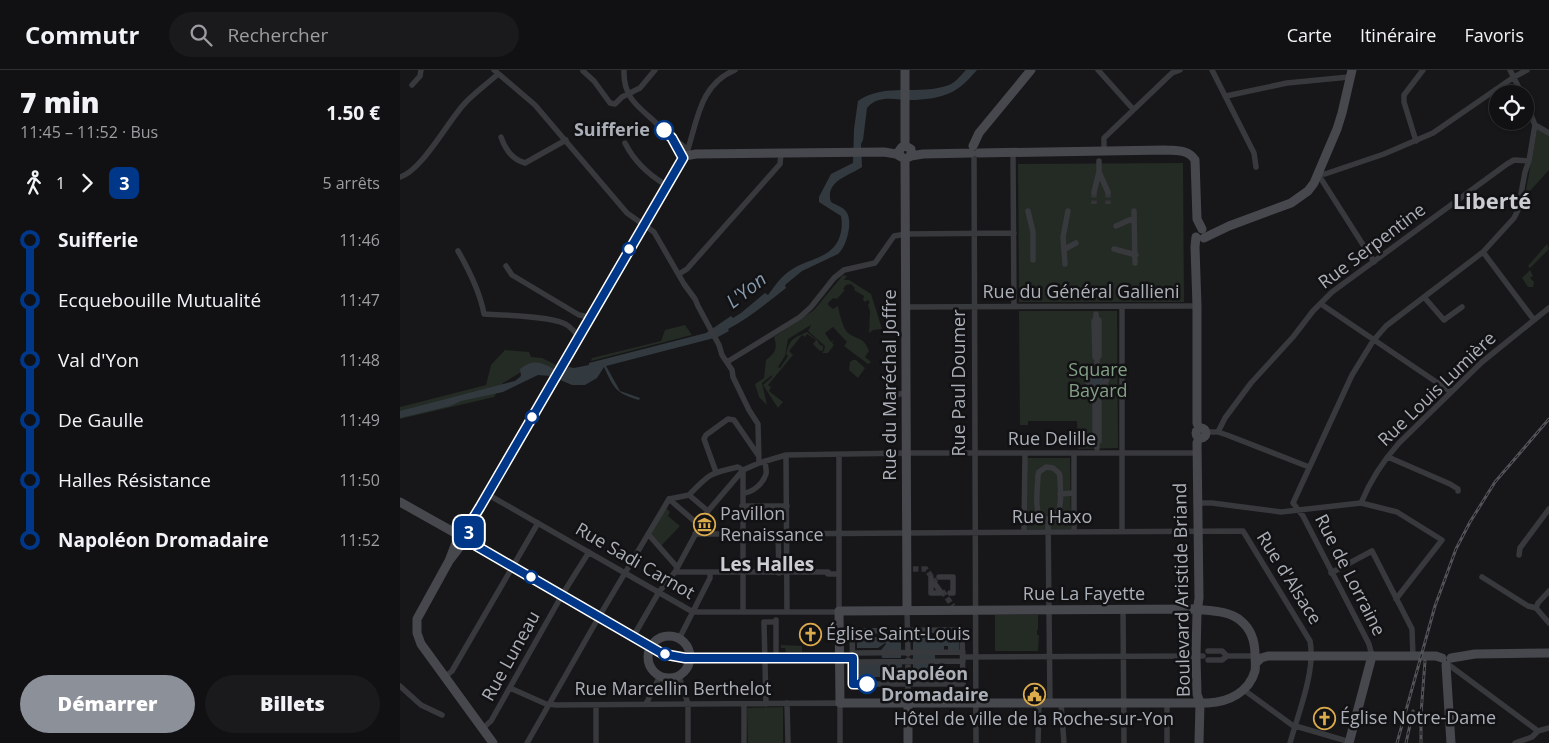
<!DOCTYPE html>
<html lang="fr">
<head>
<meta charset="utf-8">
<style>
	body { margin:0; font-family:"Open Sans",sans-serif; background:#1a1a1c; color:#f1f3f6; height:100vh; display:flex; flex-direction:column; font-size:19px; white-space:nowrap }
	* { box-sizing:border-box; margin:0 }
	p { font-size:16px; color:#9c9da0 }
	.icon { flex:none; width:28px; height:28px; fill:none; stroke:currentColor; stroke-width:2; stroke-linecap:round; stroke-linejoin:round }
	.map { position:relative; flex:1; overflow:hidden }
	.sheet { display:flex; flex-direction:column; background:#111113; width:400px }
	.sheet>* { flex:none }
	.badge { padding:0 10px; border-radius:8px; font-size:18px; line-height:32px }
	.fabs { position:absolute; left:1089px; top:15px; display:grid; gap:10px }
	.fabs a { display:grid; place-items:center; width:45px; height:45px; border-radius:50%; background:#111113; box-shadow:0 1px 4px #0004,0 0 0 1px #303133; font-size:25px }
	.map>.badge { position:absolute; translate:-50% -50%; box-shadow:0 0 0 2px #fff }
	.legs { display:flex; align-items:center; gap:8px; height:55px; padding:0 20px; font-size:16px }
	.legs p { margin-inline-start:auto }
	.summary { display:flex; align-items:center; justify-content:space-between; height:85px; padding:0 20px }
	h1 { font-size:28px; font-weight:800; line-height:38px }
	.action { display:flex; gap:10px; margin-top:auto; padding:10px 20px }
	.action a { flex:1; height:58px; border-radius:30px; background:#8c9099; color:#fff; font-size:20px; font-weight:800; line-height:58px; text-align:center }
	.action a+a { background:#1a1a1c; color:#f1f3f6 }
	ul { padding:0 20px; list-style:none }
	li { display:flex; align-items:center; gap:18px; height:60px; font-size:19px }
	li i { display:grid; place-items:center; width:8px; height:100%; margin:0 6px; background:currentColor }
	li i::after { content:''; width:12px; height:12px; margin:-6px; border:4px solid; border-radius:50%; background:#111113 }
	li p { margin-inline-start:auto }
	li:first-child i { background:linear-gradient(#0000 50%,currentColor 0) }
	li:last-child i { background:linear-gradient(currentColor 50%,#0000 0) }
	header { display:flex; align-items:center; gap:30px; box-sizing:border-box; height:70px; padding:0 25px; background:#111113; border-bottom:1px solid #303133 }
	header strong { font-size:24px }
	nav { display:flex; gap:28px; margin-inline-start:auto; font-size:18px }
	.search { width:350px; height:45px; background:#1a1a1c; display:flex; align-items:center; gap:12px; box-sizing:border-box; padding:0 18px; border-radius:28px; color:#9c9da0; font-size:19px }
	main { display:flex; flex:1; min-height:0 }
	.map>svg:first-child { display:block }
</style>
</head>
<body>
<header>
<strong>Commutr</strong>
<div class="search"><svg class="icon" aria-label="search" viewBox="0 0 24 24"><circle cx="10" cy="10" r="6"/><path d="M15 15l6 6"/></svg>Rechercher</div>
<nav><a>Carte</a><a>Itinéraire</a><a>Favoris</a></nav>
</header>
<main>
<section class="sheet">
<div class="summary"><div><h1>7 min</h1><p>11:45 – 11:52 · Bus</p></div><b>1.50 €</b></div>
<div class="legs"><svg class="icon" aria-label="walk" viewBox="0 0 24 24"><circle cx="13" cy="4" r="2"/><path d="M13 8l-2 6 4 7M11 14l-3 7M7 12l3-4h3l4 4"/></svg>1<svg class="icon" aria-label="forward" viewBox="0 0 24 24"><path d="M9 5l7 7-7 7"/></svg><b class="badge" style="background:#003788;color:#fff">3</b><p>5 arrêts</p></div>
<ul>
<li><i style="color:#003788"></i><b>Suifferie</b><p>11:46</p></li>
<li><i style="color:#003788"></i><span>Ecquebouille Mutualité</span><p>11:47</p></li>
<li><i style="color:#003788"></i><span>Val d'Yon</span><p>11:48</p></li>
<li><i style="color:#003788"></i><span>De Gaulle</span><p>11:49</p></li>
<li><i style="color:#003788"></i><span>Halles Résistance</span><p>11:50</p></li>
<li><i style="color:#003788"></i><b>Napoléon Dromadaire</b><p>11:52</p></li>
</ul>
<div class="action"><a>Démarrer</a><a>Billets</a></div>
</section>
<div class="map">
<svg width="1149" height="673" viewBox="0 0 1149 673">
	<rect width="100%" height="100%" fill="#171719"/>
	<path fill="#242a24" d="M1141,59L1149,64V100L1129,122L1126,120L1137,60Z
		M783,93L784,232H619L618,94Z
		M1147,174L1149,179L1130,198L1128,196Z
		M1130,200L1133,206L1130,208L1134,212L1133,217H1128L1122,208Z
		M443,205L447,206L444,210H449L471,224L482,259L473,260L469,263L470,241L468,235L470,232L467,230L465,232L463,230L464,226L454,220L455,218L451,214L446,215L443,219L445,220L437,229L433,228L428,233V235L433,239L438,236C439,242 443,259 448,263C459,271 463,266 469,281L465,287L471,292L468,294L444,276L447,272L433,257L425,263L431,272L434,270L432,273L434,275L428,283H423L422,282L424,281L425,276L408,261L411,255L388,269L385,286L378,297L380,298L388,286L386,284C390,268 394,268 407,262L417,270L420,275L423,276V280L420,281L413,274L416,270L407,264L405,267L402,265L389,281L393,285L368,315L371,317L369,321L383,332L378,338L363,315L372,307V305L362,313L367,335L359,327L355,314L364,308L366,290C375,283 378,279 374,267L414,240Z
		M619,241H717L718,378L678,379L677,351H628V355H620Z
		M285,255L292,265L191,291L192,288L261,271L265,260Z
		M105,280L129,282L131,287L142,288L156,295L153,301L126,299L103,313L94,327L0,349V337L86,315L91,295Z
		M453,290H456L465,298L458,308L449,300L450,292Z
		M627,388H670L671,459H627Z
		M266,438L270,442L268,446L280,456L261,476L250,465Z
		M595,545H638V560H637V565H639L638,581H595Z
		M381,575L402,576V582H386L385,578H381Z
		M383,637V673H348L347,638Z"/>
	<path fill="#323a40" d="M566,0H577C569,9 561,18 550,23C538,28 524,30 511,30C496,30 478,24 467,38L463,70L461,74L462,97C451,105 424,111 431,132C436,135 445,138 447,143C453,153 446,178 438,184L402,201L385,215L386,218C367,233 349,248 328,259L329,261L318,267L206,296L220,321L240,328L239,330C216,323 214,319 204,297L197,308L185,315H172L151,306L138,305L103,322L61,331L50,336L0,348V341L115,311L121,306L120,299C136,286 146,295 162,304L169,297L174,298L189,295V293L306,263L331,246L333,248L341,243L365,223L368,225C374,217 380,208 388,202C408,187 435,190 441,162C442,156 442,152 441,146L419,132V127L431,104L453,93L454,59L458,31C485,12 520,26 549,15C555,13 561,5 566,0Z
		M698,298L704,308L702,318L696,322L689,310L693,302Z
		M457,567H501V588H482L481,580L486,574L485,573L478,578H457Z
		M513,567H552L554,571H556L559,567V581H548V576H544V581L535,584V590H513Z
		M502,592V607H457V593Z
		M513,592H535V597H527L528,599H535V607H513Z"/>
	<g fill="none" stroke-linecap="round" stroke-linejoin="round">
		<path stroke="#353539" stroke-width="5.5" stroke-dasharray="5.5 3" stroke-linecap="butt" d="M694,122V134
			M708,122V134
			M513,499H526L536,513
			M542,521L553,536"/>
		<path stroke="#38393d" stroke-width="5.5" d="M94,0L135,35L227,143L254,162L284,214L295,229L298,236L319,275L322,285L332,300L333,307L349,340L358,354L359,393
			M224,0C223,26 236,35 254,51C260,57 266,64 274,69C280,74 287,77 290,85
			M698,0L733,39
			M812,0L854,83L856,97
			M1110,0L1122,24
			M183,1L194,11L210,33L215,34L222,27L240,18L255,0
			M12,15L20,6L21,0
			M826,26L887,13L949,7
			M1135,55L1149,63
			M101,67C105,79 113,90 125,93L166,70
			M1016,71L1004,32V25L1023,0
			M275,72L283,88
			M225,73C234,91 249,105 266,115
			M288,79C298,47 301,14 335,0
			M704,81V68L772,3L780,0
			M613,82L614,237
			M574,84L576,673
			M699,91V102L708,122
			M918,104H925L984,84L1033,63L1114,7L1127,0
			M918,104L974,192
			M0,107C22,101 49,49 66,32C76,22 88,13 98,4
			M694,122L699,102
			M628,141L633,162V190
			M734,141L735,193
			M716,156L734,148
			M665,179L676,173
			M714,179L736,185
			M58,181C69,200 80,222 84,244C102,245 154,246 167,255C172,258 175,263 179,266
			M1083,182L1134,250
			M665,194L663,167L668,141
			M106,196L112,205L179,245L190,247
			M279,204L287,199L380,94L381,84
			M1024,227L1044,250L1062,237
			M921,234L1051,322
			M506,237L797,236
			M722,237V461
			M696,244V248L694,251L695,287L697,289
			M696,248L699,250V286L697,289V297V295
			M327,292L400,247L411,237L434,208L444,200L475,193L494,166L506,164L614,163
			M695,297L701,298L707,309L702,321L698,324L693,322L687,311L689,304Z
			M697,324V332H695V371H697V378
			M697,332H699V371H697
			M487,334L499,324L507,323
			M806,362H818L827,365L909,397
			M818,362L825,348L851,313L893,267L913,241L932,222L1107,94L1114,90L1129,91
			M386,385L387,542
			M988,387L1050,414L1058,419V421
			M646,397L653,398L659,403L660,407C660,418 665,454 646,449C642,448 639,445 638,441C635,431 638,416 638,405L639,402Z
			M316,402L304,369L306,365L328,349L334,350L358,385
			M343,423C352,423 363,414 366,404C367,400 365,395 365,391
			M87,424L293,542H436L439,541V385
			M660,424L674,423
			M289,425C309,404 310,403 338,397L343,400
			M289,425L269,429L300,456
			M798,433H812L881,442L961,433L997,442L1042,470L996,529
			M961,433C970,411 983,391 999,373L1082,292L1149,238
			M342,436H387
			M308,441L343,400L359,393L386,385L507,383H797
			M648,449L650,633
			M624,462L625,384
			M674,462V384
			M248,464L277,497
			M295,464H342
			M345,464L843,461L910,571C916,600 898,644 890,673
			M378,464L379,503
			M1119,485L1120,478L1149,439
			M275,502H342
			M346,502H428V504H439
			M931,503L972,481L1012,559L1013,586
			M539,507H553V523H550
			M1082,507L1128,536L1136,538
			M531,508V523H541
			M535,514L540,521
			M1136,538L1138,533L1149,521
			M1136,538L1149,553
			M723,539L724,673
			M343,541V401
			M507,541L508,584
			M376,550V588
			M547,560H562L563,614H453L452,561Z
			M233,567L259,522L275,502L308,441L289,425
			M279,569L310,508V503
			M453,583L563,582
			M827,586H855
			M972,586L969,574L903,446L893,433L952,305L973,271L986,256L1083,182L1114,148L1118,140L1125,102L1129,91L1135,55L1125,30
			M563,587L803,586
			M808,590H822L827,586L822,581H808
			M453,592L563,591
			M1049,595L1138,661
			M279,606L288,634V673
			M45,607L52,601L138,453
			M0,616L21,635L42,645
			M110,618L146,634L157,635L440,633V673
			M844,620L892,655L950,672
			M767,632V673
			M387,633L388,673
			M508,633V590
			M661,633L664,673
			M246,634L260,606
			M344,634V673
			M366,634L364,552H376
			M82,659L91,651L162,525L189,482
			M127,673L200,545L269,429
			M196,673V635
			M638,673L639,633
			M1115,673L1132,667L1138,661L1149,658"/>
		<path stroke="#47484d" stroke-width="9" d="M505,76V0
			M573,76L579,63L631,0
			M579,83L765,80C777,81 788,79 795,90L797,149L802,159
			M511,86L523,84L571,83
			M505,89L507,541
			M796,167L795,177L797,236V353L799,358
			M804,168L829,156L891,133L908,121L914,113L937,59L942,43L952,0
			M796 363a5 5 0 1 1 10 0a5 5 0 1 1-10 0Z
			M799,368L797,373L799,528L797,543L796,586L797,624L800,633L799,673
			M0,432L57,464
			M57,464V470L49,491L17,549V563L21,574L93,673
			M68,471L263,584L285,588L440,587
			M49,491L62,474L68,471L72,450L87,424L283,88L285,86L296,84L484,82L496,84L505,89L511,86V79L506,76L502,77L499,81L500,86
			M793,539C808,541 829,540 841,551C852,560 855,572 855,585C855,591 856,595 855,601C849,622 829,632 808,633H440L439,541Z
			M248 587a21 21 0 1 1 42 0a21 21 0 1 1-42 0Z
			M1051,588L1075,584L1149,583
			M856,593L861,588L868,586H1036L1042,588
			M1046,595L1051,673
			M508,633V673
			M949,673L972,586"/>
		<defs>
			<path id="rail" d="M997,673L1035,536L1056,479L1070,452L1095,412L1149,349
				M1006,673L1013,641
				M1021,673V644L1025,591"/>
		</defs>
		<use href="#rail" stroke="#525358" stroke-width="3"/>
		<use href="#rail" stroke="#121214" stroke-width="1" stroke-dasharray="4" stroke-linecap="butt"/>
	</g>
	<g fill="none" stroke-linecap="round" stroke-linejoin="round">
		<defs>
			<path id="line-1" d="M264,60L272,68L283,88L80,437L72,450L68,471L263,584L285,588H453V614H467"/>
		</defs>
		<use href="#line-1" stroke="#fff" stroke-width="11"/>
		<use href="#line-1" stroke="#003788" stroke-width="8"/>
	</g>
	<defs>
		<symbol id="museum-ring" viewBox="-11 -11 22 22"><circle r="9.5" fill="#121214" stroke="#dcab4b" stroke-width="1.5"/><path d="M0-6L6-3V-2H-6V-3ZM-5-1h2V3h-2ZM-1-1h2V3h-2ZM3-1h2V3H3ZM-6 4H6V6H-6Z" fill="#dcab4b"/></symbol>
		<symbol id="church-ring" viewBox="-11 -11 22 22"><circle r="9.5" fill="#121214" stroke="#dcab4b" stroke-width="1.5"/><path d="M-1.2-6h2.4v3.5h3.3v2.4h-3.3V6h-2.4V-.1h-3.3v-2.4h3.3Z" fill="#dcab4b"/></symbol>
		<symbol id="civic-ring" viewBox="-11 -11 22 22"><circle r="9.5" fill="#121214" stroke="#dcab4b" stroke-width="1.5"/><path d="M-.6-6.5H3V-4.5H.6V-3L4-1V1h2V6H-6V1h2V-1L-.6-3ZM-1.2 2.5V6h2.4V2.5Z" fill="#dcab4b"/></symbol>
	</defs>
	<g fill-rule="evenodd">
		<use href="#museum-ring" x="292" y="442" width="25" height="25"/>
		<use href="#church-ring" x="398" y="552" width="25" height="25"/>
		<use href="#civic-ring" x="622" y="612" width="25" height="25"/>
		<use href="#church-ring" x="912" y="636" width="25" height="25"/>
	</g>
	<g fill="#fff" stroke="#003788" stroke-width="2.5">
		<circle cx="264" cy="60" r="9"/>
		<circle cx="229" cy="179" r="6"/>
		<circle cx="132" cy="347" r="6"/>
		<circle cx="131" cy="507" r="6"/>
		<circle cx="265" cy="584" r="6"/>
		<circle cx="467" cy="614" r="9"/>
	</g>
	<g text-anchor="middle" stroke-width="5" stroke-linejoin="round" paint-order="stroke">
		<g font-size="18" font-weight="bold" fill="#abafb7" stroke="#121214" text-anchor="end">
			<text x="250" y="66">Suifferie</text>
			<text x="481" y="610" text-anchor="start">Napoléon<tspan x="481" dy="21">Dromadaire</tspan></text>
		</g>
		<g font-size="18" fill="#abafb7" stroke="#121214">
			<text transform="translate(972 176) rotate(-37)" y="6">Rue Serpentine</text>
			<text x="681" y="228">Rue du Général Gallieni</text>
			<text transform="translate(559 313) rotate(-90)" y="6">Rue Paul Doumer</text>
			<text transform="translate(490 315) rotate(-90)" y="6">Rue du Maréchal Joffre</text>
			<text transform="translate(1037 319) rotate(-44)" y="6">Rue Louis Lumière</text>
			<text x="652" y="375">Rue Delille</text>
			<text x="652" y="453">Rue Haxo</text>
			<text transform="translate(235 491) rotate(30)" y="6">Rue Sadi Carnot</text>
			<text transform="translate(950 505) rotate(63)" y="6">Rue de Lorraine</text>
			<text transform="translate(889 508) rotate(58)" y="6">Rue d'Alsace</text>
			<text transform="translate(782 520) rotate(-91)" y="6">Boulevard Aristide Briand</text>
			<text x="684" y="530">Rue La Fayette</text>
			<text transform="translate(111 586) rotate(-61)" y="6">Rue Luneau</text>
			<text x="273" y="625">Rue Marcellin Berthelot</text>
		</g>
		<g font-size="18" fill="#84a086" stroke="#121214">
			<text x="698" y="306">Square<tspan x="698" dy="21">Bayard</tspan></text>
		</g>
		<g font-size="18" fill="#abafb7" stroke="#121214" text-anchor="start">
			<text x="320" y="450">Pavillon<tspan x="320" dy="21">Renaissance</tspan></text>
			<text x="426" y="570">Église Saint-Louis</text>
			<text x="940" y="654">Église Notre-Dame</text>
			<text x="634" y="655" text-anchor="middle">Hôtel de ville de la Roche-sur-Yon</text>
		</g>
		<g font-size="19" font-style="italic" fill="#869bae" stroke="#121214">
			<text transform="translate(346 220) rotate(-38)" y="7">L'Yon</text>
		</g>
		<g font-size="19" font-weight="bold" fill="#cbcdd3" stroke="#121214">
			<text x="367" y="501">Les Halles</text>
		</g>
		<g font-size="22" font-weight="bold" fill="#cbcdd3" stroke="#121214">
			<text x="1092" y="139">Liberté</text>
		</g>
	</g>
</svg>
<div class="fabs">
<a><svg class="icon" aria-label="locate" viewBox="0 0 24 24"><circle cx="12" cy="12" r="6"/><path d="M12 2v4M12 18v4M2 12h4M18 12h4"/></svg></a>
</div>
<b class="badge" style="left:69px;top:462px;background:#003788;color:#fff">3</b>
</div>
</main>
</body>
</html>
